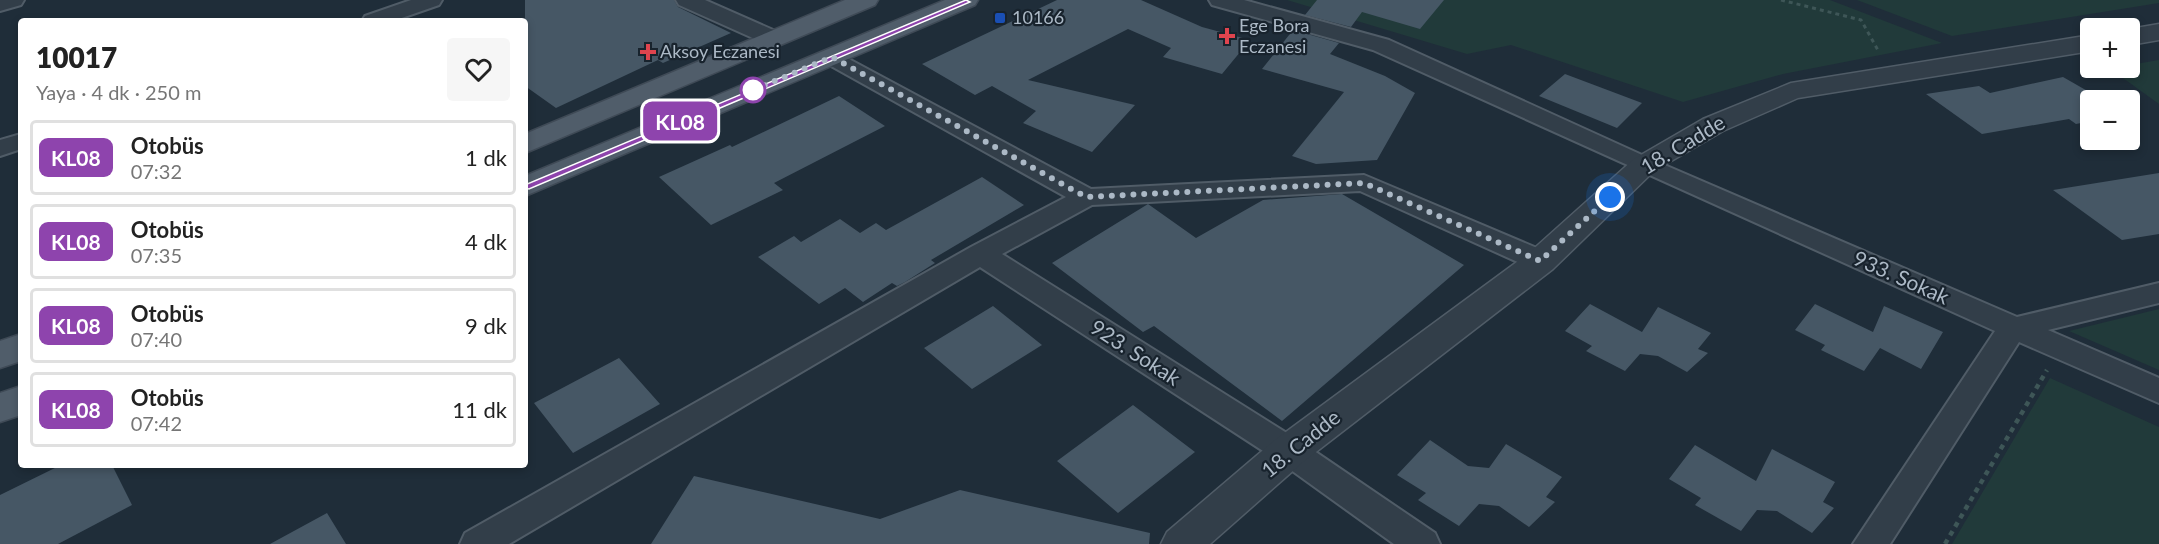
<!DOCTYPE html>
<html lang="tr">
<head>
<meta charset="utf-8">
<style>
	body { margin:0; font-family:Lato,sans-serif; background:#f6f6f6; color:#222; height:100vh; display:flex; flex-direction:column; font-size:22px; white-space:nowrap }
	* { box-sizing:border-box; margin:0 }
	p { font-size:20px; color:#767676 }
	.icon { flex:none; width:33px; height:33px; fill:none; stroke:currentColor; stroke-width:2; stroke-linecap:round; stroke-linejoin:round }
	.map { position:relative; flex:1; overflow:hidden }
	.details { position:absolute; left:18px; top:18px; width:510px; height:450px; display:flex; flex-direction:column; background:#fff; border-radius:6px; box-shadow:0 3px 9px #0003 }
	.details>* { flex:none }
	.badge { padding:0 12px; border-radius:9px; font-size:21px; line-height:39px }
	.controls { position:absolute; left:2080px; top:18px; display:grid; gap:12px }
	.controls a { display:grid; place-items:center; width:60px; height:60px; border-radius:6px; background:#fff; box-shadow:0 3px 9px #0003; font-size:30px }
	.you { position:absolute; width:30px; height:30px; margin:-15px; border:4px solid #fff; border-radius:50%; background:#1a73e8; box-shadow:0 0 0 9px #1a73e833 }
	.map>.badge { position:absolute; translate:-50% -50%; box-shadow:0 0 0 3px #fff }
	.round { display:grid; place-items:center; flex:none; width:63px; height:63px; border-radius:6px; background:#f6f6f6 }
	.headline { display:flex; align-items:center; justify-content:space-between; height:102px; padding:0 18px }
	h1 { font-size:28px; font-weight:800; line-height:45px }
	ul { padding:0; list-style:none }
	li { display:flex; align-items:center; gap:18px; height:75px; margin:0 12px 9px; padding:0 6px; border:3px solid #e0e0e0; border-radius:6px }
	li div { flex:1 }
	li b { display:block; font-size:22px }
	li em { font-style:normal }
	li .badge { min-width:66px; font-weight:700; text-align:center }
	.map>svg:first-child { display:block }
</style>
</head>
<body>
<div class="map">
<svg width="2159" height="544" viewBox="0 0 2159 544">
	<rect width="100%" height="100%" fill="#1f2d39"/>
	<path fill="#213a3a" d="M1287,0H1830L1942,43L1783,74L1683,102L1511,45L1467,54Z
		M1857,0H2159V3L1952,36Z
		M2159,60V104L2109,68H2130V65Z
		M2159,309V370L2069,331Z
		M2050,378L2159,427V544H1952Z"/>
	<path fill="#465765" d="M525,0H674L678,7L731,33L663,63L658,60L556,108L525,86Z
		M1057,0H1141L1202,27L1250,40L1222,74L1163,57L1171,48L1128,29L1028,80L1135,105L1092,152L1023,123L1036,111L992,86L975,95L922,64Z
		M1317,0H1444L1420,29L1362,12L1351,27L1305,15Z
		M1293,30L1339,43L1330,54L1385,76L1415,93L1377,160L1316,164L1292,156L1344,92L1262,69Z
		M1565,74L1642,103L1617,128L1539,96Z
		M2063,77L2091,93V121L2076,124L2069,119L1982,134L1926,94L1979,86L1990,93Z
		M839,96L885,126L774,183L783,190L711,225L659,177L730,145L732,147Z
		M2159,173V234L2122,240L2053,190Z
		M982,177L1024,205L931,260L935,263L905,282L897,286L892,283L863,302L845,288L819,304L758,257L794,236L801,242L840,219L860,233L876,223L886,230Z
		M1342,194L1464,265L1282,421L1154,326L1143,332L1052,263L1148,204L1196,238L1263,200Z
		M1590,304L1642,332L1658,307L1711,333L1698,349L1708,353L1687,372L1658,356L1640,354L1625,371L1586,351L1592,346L1565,331Z
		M1815,304L1873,332L1884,306L1943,332L1921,369L1880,348L1864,371L1821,350L1825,345L1795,330Z
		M993,306L1042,345L972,389L924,348Z
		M619,358L660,404L573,453L534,403Z
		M1133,405L1195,452L1118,513L1057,461Z
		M1430,440L1468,466L1489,468L1506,444L1562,477L1546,497L1555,502L1529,527L1499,506L1479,504L1459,526L1418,500L1426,493L1397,475Z
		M1695,445L1756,481L1772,449L1835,482L1823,502L1834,508L1812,533L1777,511L1757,510L1741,531L1695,505L1701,498L1669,479Z
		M61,465H112L132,505L58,544H0V495Z
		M694,476L880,519L960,490L1150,533L1149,544H651Z
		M327,513L346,544H270Z"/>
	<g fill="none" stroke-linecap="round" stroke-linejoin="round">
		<defs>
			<path id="minor" d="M0,0H24L21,5L0,11Z
				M411,0H442L439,5L393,21H362L365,16Z
				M676,0H705L780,33L783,38L780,43H764L679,5Z
				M1209,0H1244L1389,40L1653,160L2017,317L2159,283V303L2048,330L2159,378V403L2019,342L1890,544H1853L1995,331L1373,50L1212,5Z
				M832,50L1091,189L1364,175L1551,254L1555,261L1551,268L1541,270L1531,268L1360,191L1092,205L1002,254L1301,442L1435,533L1440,544H1394L1277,460L980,267L509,544H460L465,533L971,247L1066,197L824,62L821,57L824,52Z
				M21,134V149L0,156V140Z"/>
			<path id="tertiary" d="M2159,24V40L2130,45V29Z
				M2091,35V51L1798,98L1723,131L1654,171L1553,269L1303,462L1210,544H1161L1167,532L1275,440L1529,253L1634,159L1703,119L1791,83Z"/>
			<path id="primary" d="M845,0H878L875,5L525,153V134Z
				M945,0H978L975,5L525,196V176Z
				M21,334V361L0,368V341Z
				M21,386V415L0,422V393Z"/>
		</defs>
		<use href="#minor" stroke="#505c67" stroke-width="4"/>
		<use href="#tertiary" stroke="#505c67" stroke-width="3"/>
		<use href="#primary" stroke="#3f4a56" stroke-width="3"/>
		<path stroke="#3e5657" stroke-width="3" stroke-dasharray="4 4" stroke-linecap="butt" d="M1781,0L1861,20L1879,52"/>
		<path stroke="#3e5657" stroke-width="4.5" stroke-dasharray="5 5" stroke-linecap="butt" d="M1945,544L2047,370"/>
		<use href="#minor" fill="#323e49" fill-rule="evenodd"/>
		<use href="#tertiary" fill="#323e49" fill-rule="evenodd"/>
		<use href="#primary" fill="#505d6a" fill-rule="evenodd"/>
	</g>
	<path fill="#8e44ad" stroke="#fff" stroke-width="1.5" d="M966,0L970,2L529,189L520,187Z"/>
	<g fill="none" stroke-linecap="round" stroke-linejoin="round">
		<path stroke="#acb9c6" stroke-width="6" stroke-dasharray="0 10.8" d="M753,90L744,94L832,57L1086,197L1364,183L1540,261L1610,197"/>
	</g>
	<rect fill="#1a4fb4" stroke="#18232d" stroke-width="2" x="994" y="12" width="12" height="12" rx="3"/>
	<g fill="#e0444e" stroke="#18232d" stroke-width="2">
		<path d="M1224 27h6v6h6v6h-6v6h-6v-6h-6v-6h6z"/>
		<path d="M645 43h6v6h6v6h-6v6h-6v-6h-6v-6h6z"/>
	</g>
	<circle fill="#fff" stroke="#8e44ad" stroke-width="3" cx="753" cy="90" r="12"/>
	<g text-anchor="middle" stroke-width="4.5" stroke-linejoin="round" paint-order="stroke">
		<g font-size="18" fill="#acb9c6" stroke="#18232d" text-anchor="start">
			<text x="1012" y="24">10166</text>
			<text x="1239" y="32">Ege Bora<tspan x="1239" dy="21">Eczanesi</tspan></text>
			<text x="660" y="58">Aksoy Eczanesi</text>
		</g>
		<g font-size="21" fill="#acb9c6" stroke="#18232d">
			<text transform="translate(1683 145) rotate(-31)" y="7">18. Cadde</text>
			<text transform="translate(1901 278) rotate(24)" y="7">933. Sokak</text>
			<text transform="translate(1135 353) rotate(33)" y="7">923. Sokak</text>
			<text transform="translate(1301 444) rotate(-39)" y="7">18. Cadde</text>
		</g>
	</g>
</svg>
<div class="controls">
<a>+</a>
<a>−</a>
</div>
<div class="you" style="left:1610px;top:197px"></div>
<b class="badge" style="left:680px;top:121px;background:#8e44ad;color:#fff">KL08</b>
<section class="details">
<div class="headline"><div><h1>10017</h1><p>Yaya · 4 dk · 250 m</p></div><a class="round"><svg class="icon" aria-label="heart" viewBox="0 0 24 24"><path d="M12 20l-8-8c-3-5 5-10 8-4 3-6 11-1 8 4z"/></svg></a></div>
<ul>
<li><span class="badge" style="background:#8e44ad;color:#fff">KL08</span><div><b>Otobüs</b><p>07:32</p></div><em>1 dk</em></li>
<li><span class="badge" style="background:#8e44ad;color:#fff">KL08</span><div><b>Otobüs</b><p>07:35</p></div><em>4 dk</em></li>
<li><span class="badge" style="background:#8e44ad;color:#fff">KL08</span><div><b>Otobüs</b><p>07:40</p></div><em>9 dk</em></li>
<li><span class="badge" style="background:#8e44ad;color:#fff">KL08</span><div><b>Otobüs</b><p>07:42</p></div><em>11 dk</em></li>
</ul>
</section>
</div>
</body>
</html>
